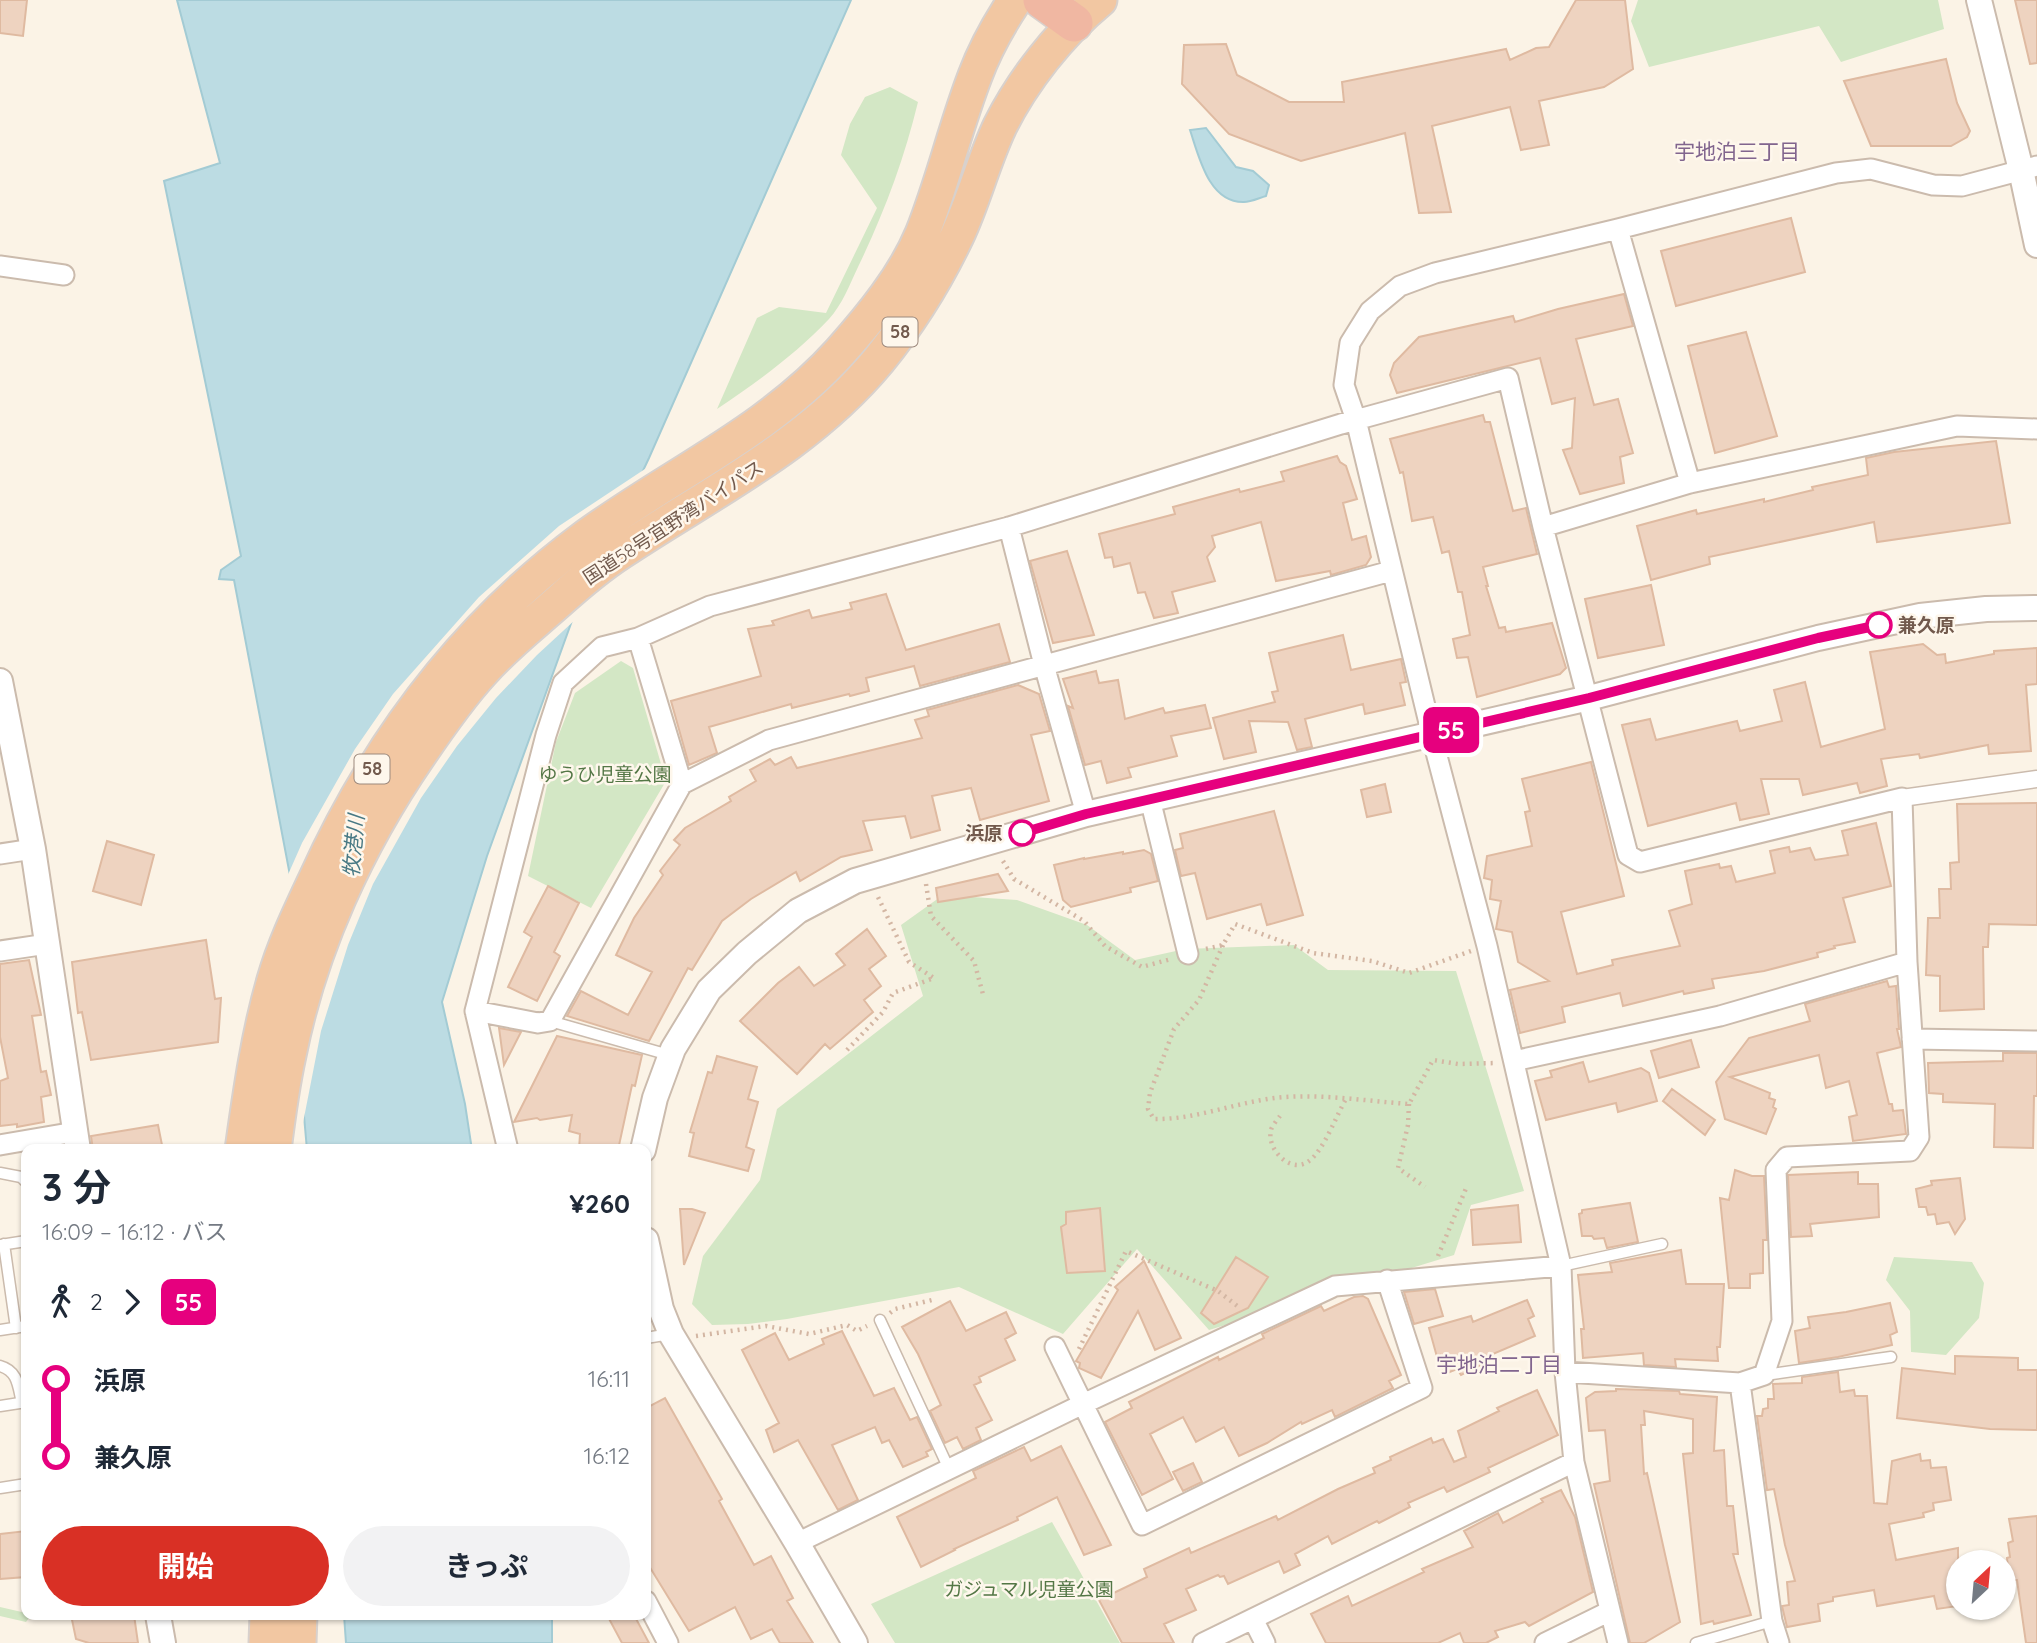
<!DOCTYPE html>
<html lang="ja">
<head>
<meta charset="utf-8">
<style>
	body { margin:0; font-family:Quicksand,"Noto Sans JP",sans-serif; background:#f2f2f3; color:#1f2937; height:100vh; display:flex; flex-direction:column; font-size:26px; white-space:nowrap }
	* { box-sizing:border-box; margin:0 }
	p { font-size:23px; color:#747a83 }
	.icon { flex:none; width:38px; height:38px; fill:none; stroke:currentColor; stroke-width:2; stroke-linecap:round; stroke-linejoin:round }
	.map { position:relative; flex:1; overflow:hidden }
	.sheet { position:absolute; left:21px; top:1144px; width:630px; height:476px; display:flex; flex-direction:column; background:#fff; border-radius:14px; box-shadow:0 2px 5px #0004 }
	.sheet>* { flex:none }
	.badge { padding:0 14px; border-radius:10px; font-size:24px; line-height:46px }
	.needle { width:46px; rotate:26deg }
	.controls { position:absolute; left:1946px; top:1550px; display:grid; gap:14px }
	.controls a { display:grid; place-items:center; width:70px; height:70px; border-radius:50%; background:#fff; box-shadow:0 2px 5px #0004; font-size:35px }
	.map>.badge { position:absolute; translate:-50% -50%; box-shadow:0 0 0 4px #fff }
	.legs { display:flex; align-items:center; gap:10px; height:77px; padding:0 21px; font-size:23px }
	.legs p { margin-inline-start:auto }
	.summary { display:flex; align-items:center; justify-content:space-between; height:119px; padding:0 21px }
	h1 { font-size:38px; font-weight:700; line-height:52px }
	.button { display:flex; gap:14px; margin-top:auto; padding:14px 21px }
	.button a { flex:1; height:80px; border-radius:42px; background:#d93025; color:#fff; font-size:28px; font-weight:700; line-height:80px; text-align:center }
	.button a+a { background:#f2f2f3; color:#1f2937 }
	ul { padding:0 21px; list-style:none }
	li { display:flex; align-items:center; gap:24px; height:77px; font-size:26px }
	li i { display:grid; place-items:center; width:10px; height:100%; margin:0 9px; background:currentColor }
	li i::after { content:''; width:18px; height:18px; margin:-9px; border:5px solid; border-radius:50%; background:#fff }
	li p { margin-inline-start:auto }
	li:first-child i { background:linear-gradient(#0000 50%,currentColor 0) }
	li:last-child i { background:linear-gradient(currentColor 50%,#0000 0) }
	.map>svg:first-child { display:block }
</style>
</head>
<body>
<div class="map">
<svg width="2037" height="1643" viewBox="0 0 2037 1643">
	<rect width="100%" height="100%" fill="#fbf3e6"/>
	<path fill="#d3e7c5" d="M1638,0H1938L1944,29L1841,62L1819,26L1649,67L1631,21Z
		M890,87L918,102C904,160 884,213 858,267C850,284 842,305 829,319C796,354 757,382 717,409L757,318L779,307L826,313L877,208L841,155L850,124L865,97Z
		M621,661L633,668L666,781L591,908L528,876L556,742L575,693Z
		M943,895L1017,900L1087,925L1135,960L1185,949L1294,945L1328,970L1456,971L1524,1191L1471,1205L1454,1255L1209,1330L1137,1249L1063,1334L959,1287L787,1319L748,1324L712,1325L692,1304L703,1256L760,1180L777,1109L923,996L901,925Z
		M1894,1257L1972,1262L1984,1283L1979,1318L1946,1355L1911,1352L1910,1311L1886,1280Z
		M1052,1522L1120,1643H895L871,1604Z
		M0,1607L26,1613V1615H31L26,1622L0,1616Z"/>
	<path fill="#bcdce3" stroke="#a3cbd4" stroke-width="2" d="M177,0H851L649,458L573,618L487,856L442,1002L465,1104L472,1150H307L286,909L292,886L234,580L219,579L221,570L241,556L164,181L220,163Z
		M1206,128L1236,167L1253,171L1269,185L1266,196C1259,198 1251,202 1244,202C1209,203 1199,157 1190,130Z
		M344,1615H552V1643H346Z"/>
	<path fill="#fbf3e6" d="M648,467L576,619L537,655L496,698L457,746L421,798L373,884L348,945L321,1031L302,1128L283,909L289,886L287,877L302,843L355,749L393,694L479,597L559,526Z"/>
	<path fill="#eed3c0" stroke="#dfbaa1" stroke-width="2" d="M0,0H27L23,36L0,33Z
		M1576,0H1625L1633,69L1604,87L1539,101L1549,145L1521,150L1510,107L1432,126L1451,212L1419,213L1405,133L1301,161L1229,134L1182,84L1184,45L1226,44L1237,75L1289,102H1344L1342,82L1506,49L1510,60L1536,48L1549,47Z
		M2015,0H2037V63L2030,64Z
		M1946,59L1957,103L1970,131L1967,137L1951,146H1871L1844,81Z
		M1791,218L1805,272L1676,306L1661,251Z
		M1624,294L1633,326L1576,339L1594,405L1618,399L1633,453L1620,457L1624,483L1580,494L1563,450L1572,448L1575,398L1552,404L1540,358L1397,393L1390,375L1394,363L1419,337L1513,316L1515,322L1558,309Z
		M1746,332L1777,436L1715,453L1688,346Z
		M1483,415L1485,422H1490L1513,511L1526,508L1537,554L1483,567L1488,586H1486L1499,628L1505,627L1506,632L1552,623L1566,668L1560,674L1477,697L1468,657L1457,658L1453,639L1470,635L1462,592H1458L1449,551L1442,553L1433,517L1412,521L1403,472L1400,473L1390,439Z
		M1996,441L2010,523L1877,542L1874,522L1709,557L1710,564L1651,580L1637,526L1696,510L1697,514L1764,499V502L1813,490L1812,487L1868,475L1866,458L1894,452Z
		M1337,456L1340,462L1346,466L1357,499L1343,503L1352,540L1366,536L1371,557L1366,565L1331,575L1330,571L1276,581L1261,522L1212,536L1215,547L1207,557L1215,581L1172,592L1178,613L1154,618L1145,592L1138,593L1130,563L1114,567L1112,557L1105,558L1099,534L1175,514L1173,507L1239,489L1240,492L1284,481L1281,472Z
		M1067,551L1094,635L1053,643L1030,561Z
		M1651,585L1664,645L1598,658L1585,599Z
		M886,594L906,650L999,624L1010,662L920,686L914,666L866,678L869,691L850,696L849,694L792,708L791,704L709,727L717,753L689,765L671,701L761,676L748,629L774,625L772,621L809,610L812,618L852,609L850,603Z
		M1343,635L1351,670L1401,659L1406,682L1400,683L1405,705L1365,714L1363,704L1305,719L1312,747L1297,750L1288,722L1249,721L1256,752L1224,759L1213,718L1275,702L1272,692L1278,691L1269,653Z
		M1923,644L1937,655L1945,654L1946,663L1994,654V651L2037,648V684L2026,685L2031,751L1989,754L1988,745L1920,758L1919,754L1881,759L1887,786L1860,793L1857,783L1803,795L1799,779H1761L1769,814L1740,820L1736,803L1648,826L1622,725L1650,719L1656,740L1737,721L1740,731L1782,721L1774,690L1805,682L1821,747L1885,729L1870,652Z
		M1096,671L1099,683L1118,680L1125,719L1163,708L1165,713L1205,705L1211,728L1171,736L1177,756L1128,768L1131,777L1107,783L1101,761L1085,765L1068,706L1073,708L1063,679Z
		M1018,685L1039,694L1050,731L1031,735L1049,801L980,820L971,788L932,796L940,830L911,838L905,816L863,821L872,850L841,857L800,881L796,872L751,899L722,921L692,970L688,968L649,1041L567,1016L581,991L628,1015L652,972L616,955L634,918L663,875L660,871L680,845L674,840L685,828L731,801L729,797L756,781L750,770L770,759L775,765L791,757L797,768L922,738L915,720L929,716L927,710Z
		M1591,762L1624,896L1561,912L1577,974L1613,965L1612,960L1680,946L1669,911L1692,904L1685,871L1719,864L1720,868L1731,866L1736,882L1775,873L1770,851L1789,847L1790,852L1810,848L1815,860L1848,855L1842,831L1876,823L1891,886L1843,898L1855,942L1834,946L1835,948L1817,953L1818,957L1764,971L1712,979L1714,988L1684,994L1683,991L1623,1006L1620,993L1562,1007L1565,1022L1520,1033L1510,990L1549,981L1518,962L1512,932L1496,929L1501,901L1490,899L1492,880L1484,878L1487,856L1532,846L1525,812L1530,811L1522,779Z
		M1385,784L1391,812L1367,817L1361,790Z
		M2037,803V925L1989,924L1988,947H1983L1984,1009L1940,1011V976L1926,975L1928,918H1940L1939,889H1951L1950,863L1959,862L1957,804Z
		M1274,811L1303,915L1267,925L1261,904L1207,919L1195,873L1181,876L1175,850L1183,848L1180,834Z
		M107,841L154,855L141,905L93,891Z
		M1144,850L1151,854L1158,881L1130,888L1131,892L1071,907L1063,900L1054,865L1084,858V859L1123,852V854Z
		M998,874L1008,891L938,902L936,888Z
		M548,886L579,903L554,952L560,956L537,1001L508,987L532,937L524,932Z
		M867,929L886,956L869,969L881,986L864,1000L873,1012L830,1049L825,1044L797,1074L740,1021L778,983L799,967L814,986L845,965L836,954Z
		M206,940L215,999L221,998L218,1042L91,1060L82,1012L78,1013L72,962Z
		M29,960L41,1015L32,1016L41,1072L46,1071L51,1095L41,1097L44,1122L17,1127V1124L0,1126V1081L8,1078L0,1037V964Z
		M1887,981L1889,987L1896,986L1899,1029H1897L1901,1047L1877,1053L1889,1104H1892L1893,1111L1903,1110L1906,1134L1853,1141L1849,1117L1857,1115L1849,1081L1826,1088L1819,1055L1730,1077L1770,1093L1769,1098L1775,1100L1773,1107L1776,1109L1766,1134L1725,1119L1716,1082L1749,1038L1810,1021L1805,1004Z
		M499,1028L521,1032L504,1065Z
		M557,1036L642,1055L635,1086L632,1085L618,1150H579L580,1134L569,1131L572,1115L540,1120L537,1118L514,1122Z
		M1691,1040L1699,1067L1659,1078L1651,1051Z
		M2003,1053H2037V1096H2034L2033,1148L1994,1147L1995,1104L1943,1102V1094L1929,1093L1928,1063L2003,1061Z
		M717,1056L757,1067L748,1099L758,1102L746,1147L754,1150L748,1171L689,1156L694,1133L690,1132L708,1072L712,1073Z
		M1583,1062L1589,1082L1641,1068L1649,1073L1657,1101L1618,1112L1616,1103L1546,1120L1535,1081L1552,1077L1550,1071Z
		M1672,1089L1715,1120L1705,1135L1663,1101Z
		M158,1125L163,1150H93L91,1136Z
		M1735,1170L1752,1176H1764L1767,1240H1763V1273L1750,1274V1288H1729L1720,1198L1729,1200Z
		M1858,1172V1184H1878L1879,1217L1810,1224L1812,1236L1791,1237L1788,1175Z
		M1960,1178L1965,1219L1955,1234L1949,1222L1937,1224L1935,1214L1928,1215L1926,1207H1919L1916,1189L1932,1185L1931,1181Z
		M1630,1203L1638,1242L1607,1248L1604,1238L1594,1239L1592,1236H1582L1579,1214L1582,1213V1210Z
		M1518,1205L1521,1242L1473,1245L1471,1210Z
		M1100,1208L1105,1271L1067,1273L1061,1227L1066,1224V1212Z
		M680,1209H692L705,1213L684,1265Z
		M1681,1250L1686,1284H1724L1720,1347H1717L1718,1361L1675,1359L1676,1367L1644,1365L1643,1353L1583,1358L1581,1329H1584L1578,1275L1612,1272L1610,1263Z
		M1236,1257L1268,1277L1248,1308L1214,1324L1201,1313Z
		M1144,1261L1181,1338L1155,1350L1138,1311L1101,1378L1079,1368L1080,1363L1076,1361L1118,1290L1115,1287Z
		M1435,1289L1443,1316L1414,1324L1404,1292Z
		M1363,1296L1368,1299L1401,1375L1389,1381L1393,1388L1335,1417L1332,1410L1302,1424L1301,1422L1267,1443L1239,1456L1224,1427L1196,1442L1183,1417L1150,1434L1173,1479L1142,1495L1105,1422L1132,1408L1129,1402L1218,1357L1219,1360L1264,1338L1262,1334L1321,1306L1324,1311L1354,1297Z
		M1527,1300L1534,1316L1528,1319L1535,1336L1481,1359L1483,1364L1461,1375L1457,1369L1445,1374L1440,1355L1437,1357L1429,1328L1471,1316L1473,1322Z
		M950,1301L966,1331L1006,1312L1016,1333L1005,1339L1015,1360L979,1377L981,1382L974,1385L992,1420L976,1428L981,1440L963,1449L957,1437L945,1443L930,1411L941,1405L918,1354L902,1327Z
		M1890,1303L1897,1332L1890,1335L1892,1345L1838,1357L1799,1363L1795,1331L1810,1328L1808,1317L1846,1312Z
		M842,1331L874,1396L894,1388L910,1420L917,1417L932,1449L926,1452L928,1456L903,1467L889,1440L882,1443L875,1427L832,1445L858,1500L838,1510L798,1440L774,1452L766,1430L779,1423L742,1350L775,1333L789,1360L824,1344L822,1339Z
		M1955,1356L2018,1358V1370H2037V1430L1990,1429L1897,1418L1902,1368L1955,1374Z
		M1838,1372L1840,1392L1854,1390L1855,1396H1867L1874,1503L1887,1504L1892,1461L1920,1454L1921,1461L1930,1460L1931,1468L1946,1467L1951,1500L1933,1503L1934,1510L1923,1513L1924,1517L1889,1524L1896,1560L1958,1548V1606L1937,1609L1934,1596L1877,1606L1874,1590L1833,1597V1601L1818,1604L1820,1621L1787,1627L1782,1606L1789,1605L1787,1582L1795,1581L1785,1545L1774,1489L1767,1490L1757,1416H1762L1763,1409L1768,1408V1399H1774L1773,1384L1802,1383V1377Z
		M1616,1389L1679,1391L1680,1394L1717,1397L1714,1451L1724,1450L1727,1506H1733L1738,1554H1733L1751,1615L1714,1624L1713,1621L1701,1624L1683,1454L1693,1453V1419L1644,1411L1645,1425H1641L1644,1474L1647,1473L1680,1622L1644,1643H1630L1594,1484L1610,1481L1605,1430L1589,1431L1586,1398L1595,1392L1616,1391Z
		M1537,1390L1558,1435L1488,1468L1490,1472L1447,1492L1444,1487L1408,1503L1410,1507L1379,1523L1377,1521L1332,1544L1328,1536L1295,1554L1300,1565L1284,1573L1279,1561L1228,1584L1224,1576L1220,1577L1218,1575L1186,1589L1196,1610L1164,1624L1174,1643H1122L1099,1600L1147,1577L1144,1569L1189,1548L1191,1553L1276,1516L1278,1520L1338,1489L1375,1473L1373,1468L1391,1460L1390,1457L1431,1438L1433,1443L1443,1439L1454,1462L1466,1457L1458,1431L1499,1411L1497,1408Z
		M665,1398L722,1499L719,1501L754,1565L771,1556L793,1598L787,1601L813,1643H780L772,1629L751,1639L735,1607L689,1631L646,1561V1408Z
		M1061,1446L1111,1545L1084,1555L1057,1497L1017,1517L1018,1520L954,1549L955,1550L921,1567L897,1517L976,1478L973,1471L1024,1447L1031,1461Z
		M1193,1463L1202,1482L1183,1491L1173,1472Z
		M1561,1490L1575,1517L1593,1592L1529,1626L1525,1622L1495,1631L1498,1637L1486,1643H1464L1460,1633L1438,1643H1326L1311,1614L1348,1596L1352,1606L1424,1572L1422,1569L1473,1547L1464,1531L1498,1513L1503,1523L1543,1502L1541,1499Z
		M2037,1516V1643H2026L2017,1580H2009L2007,1558L2010,1557L2008,1543L2013,1541L2009,1519Z
		M26,1531V1577L0,1579V1534Z
		M71,1615H134L138,1643H89L76,1639Z
		M607,1615H634L649,1643H622Z"/>
	<g fill="none" stroke-linecap="round" stroke-linejoin="round">
		<defs>
			<path id="service" d="M550,1021L662,1053
				M0,1173L21,1177L26,1182
				M4,1244L16,1328
				M0,1245L26,1241
				M1561,1266L1662,1244
				M880,1320L949,1469
				M0,1330L26,1326
				M646,1338L670,1334
				M0,1366C18,1371 18,1386 22,1403
				M1765,1375L1891,1357
				M0,1406L26,1402
				M0,1488L26,1484
				M1696,1643L1772,1621"/>
			<path id="pedestrian" d="M1902,798L2037,779"/>
			<path id="minor" d="M1618,229L1690,483
				M0,266L64,275
				M1009,527L1044,665L1086,814
				M1543,527L1690,483L1957,426L2037,429
				M638,638L682,784
				M1150,799L1188,954
				M0,854L33,849
				M0,951L47,944
				M475,1011L538,1023L550,1021L682,784L769,740L1391,571
				M1912,1039L2037,1041
				M1514,1061L1720,1016L1907,962
				M0,1145L75,1132
				M508,1150L475,1011L546,735L563,683L602,647L638,638L710,606L1009,527L1341,424L1508,378L1543,527L1628,855L1640,862L1902,798L1907,962L1919,1137L1910,1151L1787,1157L1776,1170L1782,1321L1764,1375L1740,1383L1565,1372
				M1055,1347L1142,1525L1422,1388L1387,1280
				M1740,1383L1772,1621L1779,1643
				M797,1543L1083,1404L1335,1286L1561,1266
				M646,1601L668,1643
				M1253,1619L1265,1643
				M1203,1643L1574,1462
				M1545,1643L1610,1611
				M1618,1643L1574,1462L1565,1372L1561,1266L1487,946L1437,756L1356,420L1344,385L1350,343L1370,311L1400,286L1435,273L1618,229L1836,173L1871,169L1933,185L1962,186L2037,166"/>
			<path id="tertiary" d="M1979,0L2021,170L2037,245
				M0,681L33,849L78,1150
				M643,1150L655,1098L673,1049L709,990L747,953L798,911L855,881L1086,814L1589,698L1818,638L1920,616L1986,609L2037,608
				M646,1240L661,1309L671,1334L797,1543L855,1643
				M158,1615L163,1643"/>
			<path id="trunk" d="M242,1150C250,1093 258,1035 274,980C284,945 300,912 315,880C377,743 463,628 584,538C670,475 768,432 840,352C871,317 904,277 922,234C943,182 955,128 975,76C985,49 999,24 1015,0
				M274,1150C278,1118 282,1087 289,1055C310,948 358,844 420,754C439,726 459,697 482,672C505,646 532,625 558,602C578,584 598,567 621,552C711,492 808,446 879,360C910,322 936,280 957,236C974,200 983,162 1000,126C1023,80 1060,33 1100,0
				M266,1643L267,1615
				M299,1643L300,1615"/>
			<path id="motorway" d="M1042,0L1074,23"/>
		</defs>
		<use href="#service" stroke="#cbbbad" stroke-width="13"/>
		<use href="#pedestrian" stroke="#cbbbad" stroke-width="19"/>
		<use href="#minor" stroke="#cbbbad" stroke-width="23"/>
		<use href="#tertiary" stroke="#cbbbad" stroke-width="28"/>
		<use href="#trunk" stroke="#d8d1cd" stroke-width="37"/>
		<use href="#motorway" stroke="#d8d1cd" stroke-width="40"/>
		<path stroke="#d3b6a3" stroke-width="4.5" stroke-dasharray="2 5" stroke-linecap="butt" d="M1003,861L1014,879L1084,921L1105,946L1142,967L1171,959
			M926,884L931,916L974,961L984,998
			M1223,945L1199,1000L1174,1029L1150,1093L1148,1109L1154,1119C1194,1120 1234,1103 1275,1098C1319,1093 1365,1101 1409,1104L1433,1060L1458,1064L1496,1063
			M1206,949L1223,945L1235,924L1313,953L1372,961L1409,973L1471,951
			M847,1050L883,1012L893,993L934,978L909,962L878,897
			M1409,1104L1408,1125L1398,1168L1425,1187
			M1280,1116C1277,1120 1272,1126 1271,1130C1266,1149 1291,1175 1309,1161C1324,1150 1336,1116 1346,1099
			M1438,1256L1467,1186
			M890,1313L895,1309L932,1300
			M696,1336L766,1326L809,1334L847,1325L857,1331L867,1326
			M1079,1349L1126,1251L1218,1291L1240,1308"/>
		<use href="#service" stroke="#fff" stroke-width="10"/>
		<use href="#pedestrian" stroke="#fff" stroke-width="16"/>
		<use href="#minor" stroke="#fff" stroke-width="19"/>
		<use href="#tertiary" stroke="#fff" stroke-width="24"/>
		<use href="#trunk" stroke="#f2c7a2" stroke-width="33"/>
		<use href="#motorway" stroke="#f0b7a2" stroke-width="37"/>
	</g>
	<g fill="none" stroke-linecap="round" stroke-linejoin="round">
		<defs>
			<path id="line-1" d="M1022,833L1086,814L1589,698L1818,638L1879,625"/>
		</defs>
		<use href="#line-1" stroke="#fff" stroke-width="16"/>
		<use href="#line-1" stroke="#e6007e" stroke-width="10"/>
	</g>
	<g fill="#fff" stroke="#e6007e" stroke-width="3.5">
		<circle cx="1879" cy="625" r="12"/>
		<circle cx="1022" cy="833" r="12"/>
	</g>
	<g text-anchor="middle" stroke-width="5" stroke-linejoin="round" paint-order="stroke">
		<g fill="#fef7ec" stroke="#9c897d" stroke-width="2">
			<rect x="882.5" y="317.5" width="35" height="29" rx="5"/>
			<rect x="354.5" y="754.5" width="35" height="29" rx="5"/>
		</g>
		<g font-size="18" font-weight="bold" fill="#725a4d">
			<text x="900" y="338">58</text>
			<text x="372" y="775">58</text>
		</g>
		<g font-size="19" fill="#725a4d" stroke="#fef7ec">
			<text transform="translate(673 522) rotate(-33)" y="7">国道58号宜野湾バイパス</text>
		</g>
		<g font-size="19" font-weight="bold" fill="#725a4d" stroke="#fef7ec" text-anchor="start">
			<text x="1898" y="632">兼久原</text>
			<text x="1003" y="840" text-anchor="end">浜原</text>
		</g>
		<g font-size="19" fill="#547746" stroke="#fef7ec">
			<text x="605" y="781">ゆうひ児童公園</text>
			<text x="1029" y="1596">ガジュマル児童公園</text>
		</g>
		<g font-size="21" fill="#81658e" stroke="#fef7ec">
			<text x="1737" y="159">宇地泊三丁目</text>
			<text x="1499" y="1372">宇地泊二丁目</text>
		</g>
		<g font-size="21" font-style="italic" fill="#487984" stroke="#fef7ec">
			<text transform="translate(354 846) rotate(-85)" y="7">牧港川</text>
		</g>
	</g>
</svg>
<div class="controls">
<a><svg class="needle" viewBox="-14 -14 28 28"><path d="M0-13l5 13h-10z" fill="#e53935"/><path d="M0 13l5-13h-10z" fill="#747a83"/></svg></a>
</div>
<b class="badge" style="left:1451px;top:730px;background:#e6007e;color:#fff">55</b>
<section class="sheet">
<div class="summary"><div><h1>3 分</h1><p>16:09 – 16:12 · バス</p></div><b>¥260</b></div>
<div class="legs"><svg class="icon" aria-label="walk" viewBox="0 0 24 24"><circle cx="13" cy="4" r="2"/><path d="M13 8l-2 6 4 7M11 14l-3 7M7 12l3-4h3l4 4"/></svg>2<svg class="icon" aria-label="forward" viewBox="0 0 24 24"><path d="M9 5l7 7-7 7"/></svg><b class="badge" style="background:#e6007e;color:#fff">55</b></div>
<ul>
<li><i style="color:#e6007e"></i><b>浜原</b><p>16:11</p></li>
<li><i style="color:#e6007e"></i><b>兼久原</b><p>16:12</p></li>
</ul>
<div class="button"><a>開始</a><a>きっぷ</a></div>
</section>
</div>
</body>
</html>
